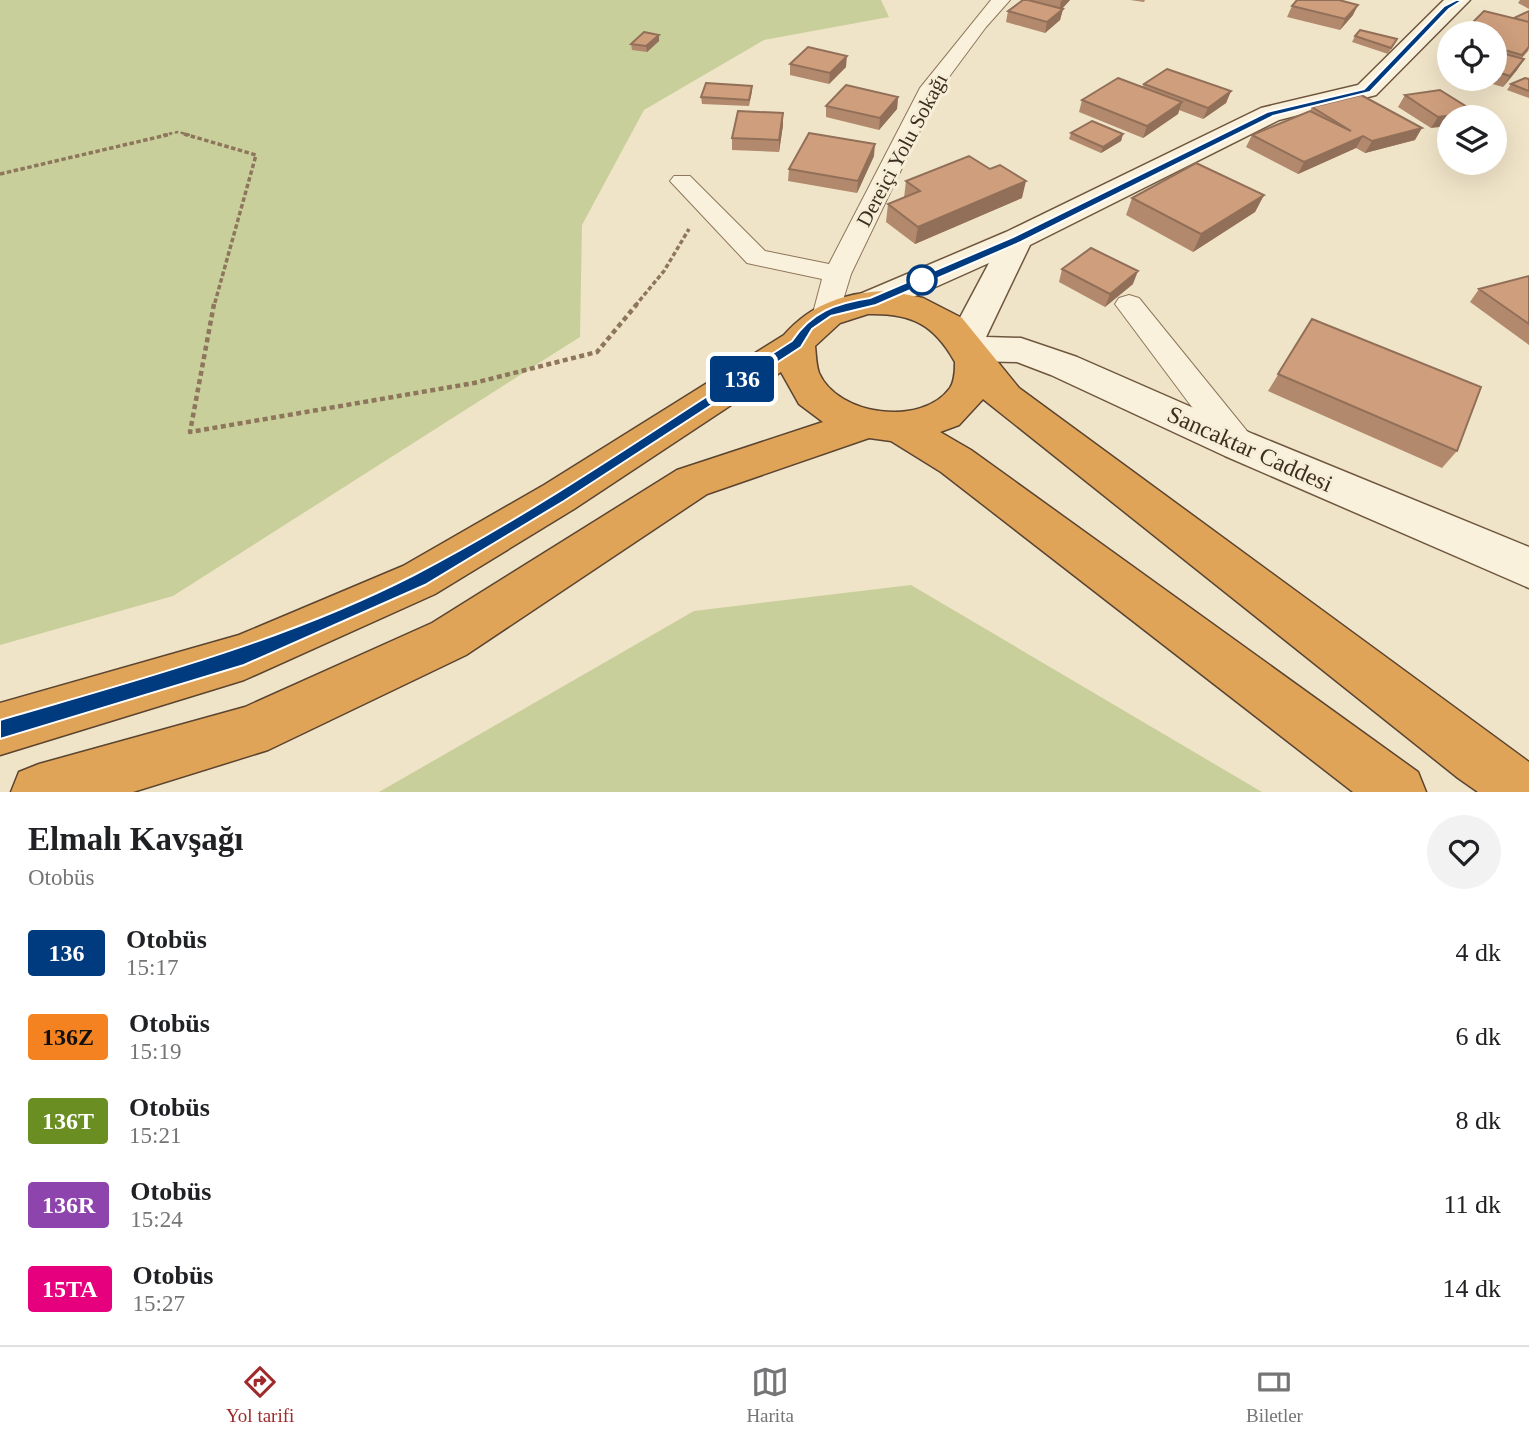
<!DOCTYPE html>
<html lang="tr">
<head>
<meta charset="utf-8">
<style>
	body { margin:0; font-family:Georgia,serif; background:#f2f2f2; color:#202124; height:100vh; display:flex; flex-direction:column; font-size:26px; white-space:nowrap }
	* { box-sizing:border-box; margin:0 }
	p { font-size:23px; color:#757577 }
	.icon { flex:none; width:38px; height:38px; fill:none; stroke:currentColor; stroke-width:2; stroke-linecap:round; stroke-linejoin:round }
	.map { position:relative; height:792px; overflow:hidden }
	.panel { display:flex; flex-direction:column; background:#fff; flex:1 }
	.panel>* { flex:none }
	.badge { padding:0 14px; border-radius:5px; font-size:24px; line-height:46px }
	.controls { position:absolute; left:1437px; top:21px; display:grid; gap:14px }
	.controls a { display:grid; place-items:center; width:70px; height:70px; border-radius:50%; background:#fff; box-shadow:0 7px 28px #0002; font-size:35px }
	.map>.badge { position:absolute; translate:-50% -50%; box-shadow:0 0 0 4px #fff }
	.round { display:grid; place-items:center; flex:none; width:74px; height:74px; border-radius:37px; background:#f2f2f2 }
	.head { display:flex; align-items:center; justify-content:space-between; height:119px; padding:0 28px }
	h1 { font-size:33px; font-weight:700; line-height:52px }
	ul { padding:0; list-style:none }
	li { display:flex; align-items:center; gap:21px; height:84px; padding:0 28px }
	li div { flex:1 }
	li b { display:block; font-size:26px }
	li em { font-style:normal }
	li .badge { min-width:77px; font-weight:700; text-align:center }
	.menu { display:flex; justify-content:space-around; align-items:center; height:98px; border-top:2px solid #e0e0e0; background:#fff; font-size:19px; color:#757577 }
	.menu a { display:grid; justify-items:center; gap:4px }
	.menu .active { color:#9e2a2b }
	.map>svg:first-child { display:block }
</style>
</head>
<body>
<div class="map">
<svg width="1529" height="792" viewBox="0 0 1529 792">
	<rect width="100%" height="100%" fill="#f0e4c8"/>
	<path fill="#c9cf9b" d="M0,0H881L889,17L764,40L644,110L582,225L580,337L173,596L0,645Z
		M911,585L1262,792H379L694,611Z"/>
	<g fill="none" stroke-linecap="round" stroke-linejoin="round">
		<defs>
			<path id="street" d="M991,0H1010L986,27L940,89L851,274L837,320L827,322L817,320L813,313L822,279L747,263L670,181L674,176H690L765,251L829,264L920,88Z
				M1129,295L1139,298L1251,436L1256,445L1251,454L1239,458L1227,454L1115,304L1119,298Z"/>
			<path id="secondary" d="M1444,0H1470L1376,95L1279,120L1030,245L986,337L1021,338L1077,357L1253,434L1529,547V588L1225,456L1051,375L1017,362L968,361L955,358L947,342L989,263L884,310L872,313L860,310L855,302L860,294L1006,232L1261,108L1358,85Z"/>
			<path id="highway" d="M889,291L923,298L962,318L1019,388L1529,762V792H1478L1458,778L983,399L959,425L940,432L971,450L1418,772L1426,792H1353L941,472L891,441L869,438L707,494L466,655L268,750L133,792H11L19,772L39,764L245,707L432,623L677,470L823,422L799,404L781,372L574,509L435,594L244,680L0,755V703L239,635L403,566L544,485L784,335C812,303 847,292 889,291ZM868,314C911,313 934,324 955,362C955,369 955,381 950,388C922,427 838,416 819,373C816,365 816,354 815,346L840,323Z"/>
		</defs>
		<use href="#street" stroke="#8d765c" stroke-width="2"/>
		<use href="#secondary" stroke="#6f573f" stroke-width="3"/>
		<use href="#highway" stroke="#5b4430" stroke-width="3"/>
		<path stroke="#8d765c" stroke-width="2.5" stroke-dasharray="3.5 2.5" stroke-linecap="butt" d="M163,135L178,132L190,135"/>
		<path stroke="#8d765c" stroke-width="3.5" stroke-dasharray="4.5 2.5" stroke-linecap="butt" d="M184,134L256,155L214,306
			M0,174L171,134
			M635,306L664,271L689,229"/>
		<path stroke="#8d765c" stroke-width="4.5" stroke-dasharray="5 3.5" stroke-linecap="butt" d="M214,304L190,432L474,383L597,352L637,304"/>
		<use href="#street" fill="#faf1dc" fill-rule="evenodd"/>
		<use href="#secondary" fill="#faf1dc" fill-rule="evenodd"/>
		<use href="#highway" fill="#e0a458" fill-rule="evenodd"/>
	</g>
	<path fill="#b2896c" d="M1022,0H1070L1062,9H1063L1060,20L1045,33L1006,22L1008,11L1021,2Z
		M1130,0H1145L1144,2Z
		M1520,0H1529V9L1518,3Z
		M1292,6L1353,15L1340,30L1287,17Z
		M1494,33L1529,50L1522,58L1524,59L1517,70L1503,87L1475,79H1494Z
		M659,35V41L647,52L632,50L631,44Z
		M1355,36L1394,44L1388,54L1352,42Z
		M1449,53V71L1439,68L1445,57Z
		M790,64L846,67L829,84L790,75Z
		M1529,79V98L1507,90L1511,84Z
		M1144,84L1231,91L1226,103L1203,119L1179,110L1178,114L1143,138L1079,112L1082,100L1142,87Z
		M752,86V92L749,106L702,104L701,97Z
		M1405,95L1475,112L1472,117H1449L1431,128L1398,107Z
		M898,97L897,109L879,130L826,117V106Z
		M1312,107L1415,140L1365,153L1356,148L1298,174L1246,147L1252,135L1310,111Z
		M783,125L779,152L732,150V138Z
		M1071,133L1123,134L1121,141L1101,153L1069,139Z
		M874,156L857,193L788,181L789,169Z
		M906,181L1022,198L915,244L886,222L888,204L904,198Z
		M1264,195L1255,212L1193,252L1126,215L1132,198Z
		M1062,269L1133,284L1105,307L1059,282Z
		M1529,276V345L1470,302L1479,289Z
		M1312,319L1457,451L1442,468L1268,391Z"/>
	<path fill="#916f58" d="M1063,0H1070L1059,12L1061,1Z
		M1358,5L1353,15L1340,30L1345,19Z
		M1063,9L1060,20L1045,33L1047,22Z
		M659,35V41L647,52L646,46Z
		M847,56L846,67L829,84L830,73Z
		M1524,59L1517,70L1503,87L1510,76Z
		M1231,91L1226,103L1203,119L1208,108Z
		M898,97L897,109L879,130L880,118Z
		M1182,102L1178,114L1143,138L1147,126Z
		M1475,112L1472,117H1449V126L1431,128L1438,117Z
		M783,113V125L779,152V140Z
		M1422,128L1415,140L1365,153L1372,141Z
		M1123,134L1121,141L1101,153L1103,147Z
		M1363,136L1356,148L1298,174L1304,162Z
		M875,144L874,156L857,193L858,181Z
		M1026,181L1022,198L915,244L918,227Z
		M1264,195L1255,212L1193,252L1201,234Z
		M1138,271L1133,284L1105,307L1110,294Z"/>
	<path fill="#cf9f7d" stroke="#916f58" stroke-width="2" d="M1023,0H1028L1063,9L1047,22L1008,11Z
		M1297,0H1339L1358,5L1345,19L1292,6Z
		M1484,11L1529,22V47L1522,55L1494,47V33H1462Z
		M1529,11V22L1514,18Z
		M1360,30L1397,39L1391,48L1355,36Z
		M644,32L659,35L646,46L631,44Z
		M808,47L847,56L830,73L790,64Z
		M1494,51L1524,59L1510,76L1494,71Z
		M1167,69L1231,91L1208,108L1144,84Z
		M1118,78L1182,102L1147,126L1082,100Z
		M1525,78L1529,79V91L1511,84Z
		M706,83L752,86L749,100L701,97Z
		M846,85L898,97L880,118L826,106Z
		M1440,90L1475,112L1438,117L1405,95Z
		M1361,95L1422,128L1372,141L1363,136L1304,162L1252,135L1310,111L1351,131L1312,107Z
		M738,111L783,113L779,140L732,138Z
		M1092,121L1123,134L1103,147L1071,133Z
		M809,133L875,144L858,181L789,169Z
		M969,156L990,169L1000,165L1026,181L918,227L888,204L920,191L906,181Z
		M1196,163L1264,195L1201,234L1132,198Z
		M1091,248L1138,271L1110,294L1062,269Z
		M1529,276V324L1479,289Z
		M1312,319L1481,387L1457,451L1278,374Z"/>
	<path fill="#003b80" stroke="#fff" stroke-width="2" d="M1456,0H1463L1449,9L1370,92L1273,116L1021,242L876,305L831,316L812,329L801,347L564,501L425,585L244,665L0,739V720C140,679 283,642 414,575C545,507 668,420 792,341C811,312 836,303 870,298L1013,237L1267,112L1364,89L1444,6Z"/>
	<circle fill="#fff" stroke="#003b80" stroke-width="3.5" cx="922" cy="280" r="14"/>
	<g text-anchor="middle" stroke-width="6" stroke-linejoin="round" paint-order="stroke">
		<g font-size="21" fill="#3d2e20" stroke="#f7eed8">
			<text transform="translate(902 150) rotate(-62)" y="7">Dereiçi Yolu Sokağı</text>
		</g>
		<g font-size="24" fill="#3d2e20" stroke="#f7eed8">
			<text transform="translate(1250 449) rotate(24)" y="8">Sancaktar Caddesi</text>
		</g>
	</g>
</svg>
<div class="controls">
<a><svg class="icon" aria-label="locate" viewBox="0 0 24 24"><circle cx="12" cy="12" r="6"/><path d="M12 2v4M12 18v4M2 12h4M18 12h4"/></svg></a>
<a><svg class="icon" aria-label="layers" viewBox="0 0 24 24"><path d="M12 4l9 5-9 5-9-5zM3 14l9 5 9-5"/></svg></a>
</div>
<b class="badge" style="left:742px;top:379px;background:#003b80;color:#fff">136</b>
</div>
<section class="panel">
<div class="head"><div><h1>Elmalı Kavşağı</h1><p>Otobüs</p></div><a class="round"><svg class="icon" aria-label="heart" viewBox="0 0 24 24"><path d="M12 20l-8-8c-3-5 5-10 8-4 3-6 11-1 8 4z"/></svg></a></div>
<ul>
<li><span class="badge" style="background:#003b80;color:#fff">136</span><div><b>Otobüs</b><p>15:17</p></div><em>4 dk</em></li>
<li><span class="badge" style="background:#f58220;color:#111">136Z</span><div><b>Otobüs</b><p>15:19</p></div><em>6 dk</em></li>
<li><span class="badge" style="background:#6b8e23;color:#fff">136T</span><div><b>Otobüs</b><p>15:21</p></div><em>8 dk</em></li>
<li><span class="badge" style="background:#8e44ad;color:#fff">136R</span><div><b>Otobüs</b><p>15:24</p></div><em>11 dk</em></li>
<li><span class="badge" style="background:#e6007e;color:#fff">15TA</span><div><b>Otobüs</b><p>15:27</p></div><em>14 dk</em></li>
</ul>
</section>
<nav class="menu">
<a class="active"><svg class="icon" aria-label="directions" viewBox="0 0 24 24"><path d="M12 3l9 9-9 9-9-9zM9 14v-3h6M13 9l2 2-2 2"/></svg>Yol tarifi</a>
<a><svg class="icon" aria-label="map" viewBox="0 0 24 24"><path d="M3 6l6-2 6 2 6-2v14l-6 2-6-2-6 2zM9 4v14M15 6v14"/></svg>Harita</a>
<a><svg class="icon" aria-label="tickets" viewBox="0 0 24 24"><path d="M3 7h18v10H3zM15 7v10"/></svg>Biletler</a>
</nav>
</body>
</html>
